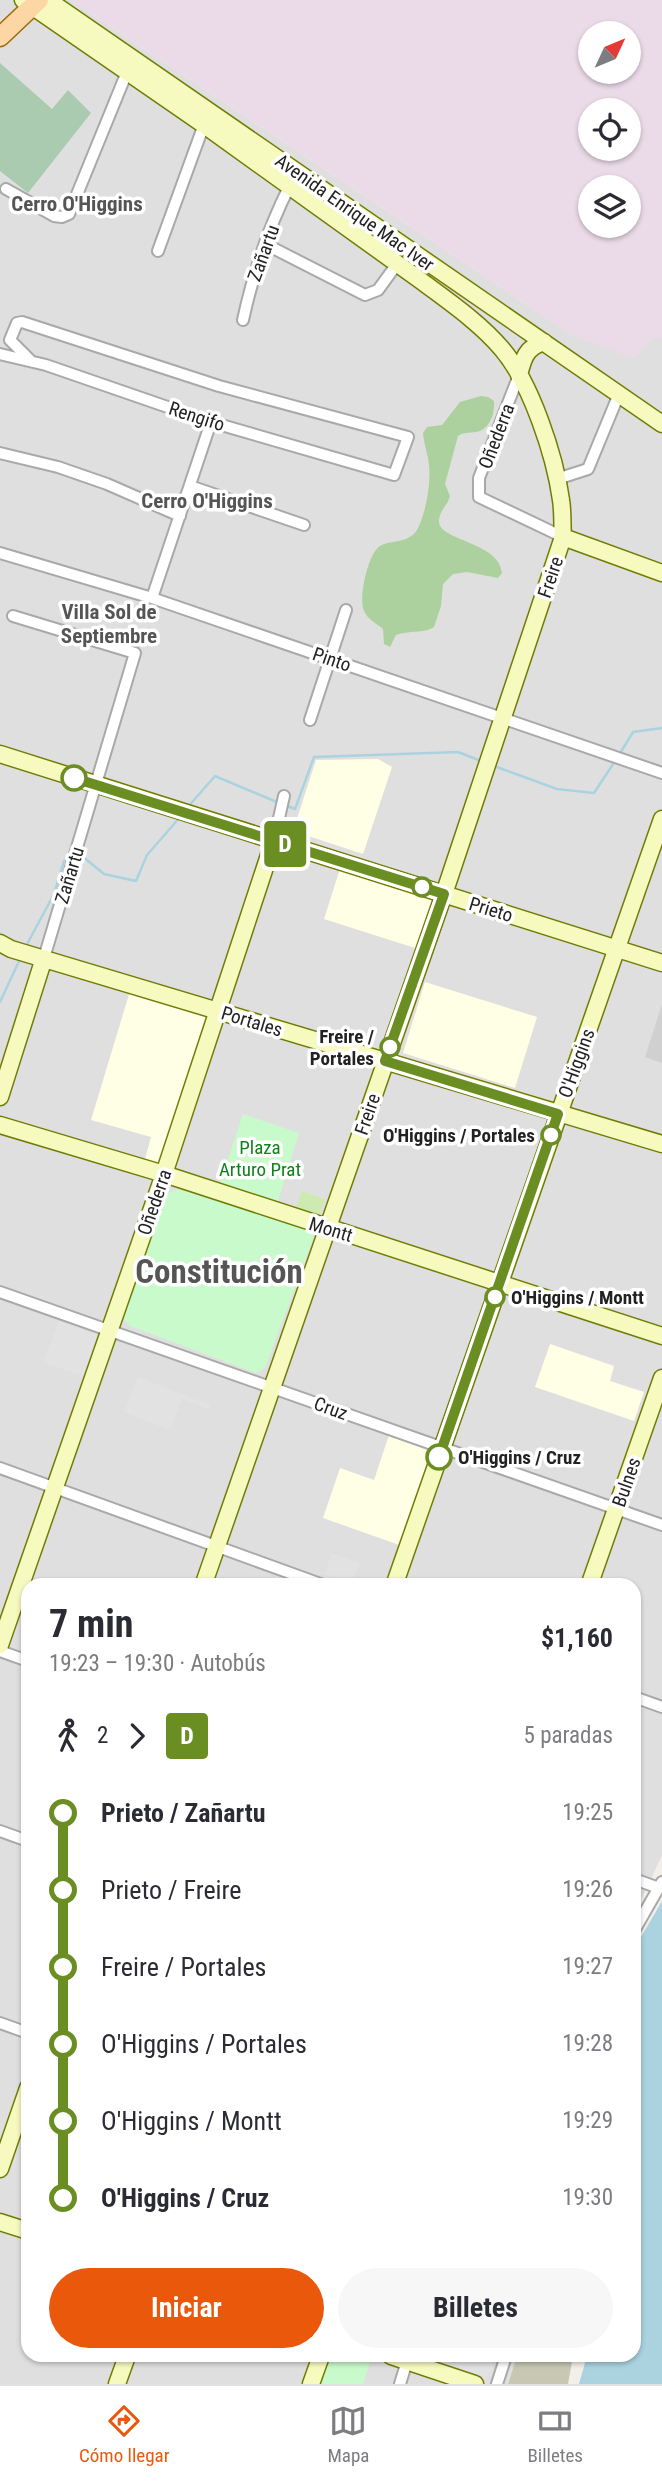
<!DOCTYPE html>
<html lang="es">
<head>
<meta charset="utf-8">
<style>
	body { margin:0; font-family:"Roboto Condensed",sans-serif; background:#f7f7f7; color:#2b2b33; height:100vh; display:flex; flex-direction:column; font-size:26px; white-space:nowrap }
	* { box-sizing:border-box; margin:0 }
	p { font-size:23px; color:#7c7c81 }
	.icon { flex:none; width:38px; height:38px; fill:none; stroke:currentColor; stroke-width:2; stroke-linecap:round; stroke-linejoin:round }
	.map { position:relative; flex:1; overflow:hidden }
	.sheet { position:absolute; left:21px; top:1578px; width:620px; height:784px; display:flex; flex-direction:column; background:#fff; border-radius:21px; box-shadow:0 2px 5px #0004 }
	.sheet>* { flex:none }
	.badge { padding:0 14px; border-radius:5px; font-size:24px; line-height:46px }
	.needle { width:46px; rotate:46deg }
	.fabs { position:absolute; left:578px; top:21px; display:grid; gap:14px }
	.fabs a { display:grid; place-items:center; width:63px; height:63px; border-radius:50%; background:#fff; box-shadow:0 2px 5px #0004; font-size:35px }
	.map>.badge { position:absolute; translate:-50% -50%; box-shadow:0 0 0 4px #fff }
	.legs { display:flex; align-items:center; gap:10px; height:77px; padding:0 28px; font-size:23px }
	.legs p { margin-inline-start:auto }
	.summary { display:flex; align-items:center; justify-content:space-between; height:119px; padding:0 28px }
	h1 { font-size:38px; font-weight:700; line-height:52px }
	.button { display:flex; gap:14px; margin-top:auto; padding:14px 28px }
	.button a { flex:1; height:80px; border-radius:42px; background:#ea580c; color:#fff; font-size:28px; font-weight:700; line-height:80px; text-align:center }
	.button a+a { background:#f7f7f7; color:#2b2b33 }
	ul { padding:0 28px; list-style:none }
	li { display:flex; align-items:center; gap:24px; height:77px; font-size:26px }
	li i { display:grid; place-items:center; width:10px; height:100%; margin:0 9px; background:currentColor }
	li i::after { content:''; width:18px; height:18px; margin:-9px; border:5px solid; border-radius:50%; background:#fff }
	li p { margin-inline-start:auto }
	li:first-child i { background:linear-gradient(#0000 50%,currentColor 0) }
	li:last-child i { background:linear-gradient(currentColor 50%,#0000 0) }
	.tab-bar { display:flex; justify-content:space-around; align-items:center; height:98px; border-top:2px solid #e1e1e2; background:#fff; font-size:19px; color:#7c7c81 }
	.tab-bar a { display:grid; justify-items:center; gap:4px }
	.tab-bar .on { color:#ea580c }
	.map>svg:first-child { display:block }
</style>
</head>
<body>
<div class="map">
<svg width="662" height="2384" viewBox="0 0 662 2384">
	<rect width="100%" height="100%" fill="#f2efe9"/>
	<path fill="#e0dfdf" d="M0,0H71L575,337L662,338V1855L643,1896L634,1913V1586H28V2356H517L508,2384H0Z"/>
	<path fill="#ebdbe8" fill-rule="evenodd" d="M71,0H662V338L652,339L634,358L575,337ZM590,33H628V72H590ZM590,110H628V149H590ZM590,187H628V226H590Z"/>
	<path fill="#ffffe5" d="M378,759L392,767L363,854L293,831L316,760Z
		M340,869L433,896L415,948L324,919Z
		M425,982L537,1017L515,1088L403,1053Z
		M130,991L210,1015L162,1163L145,1159L151,1137L91,1120Z
		M550,1344L614,1366L610,1381L644,1392L634,1421L535,1387Z
		M389,1435L434,1449L402,1546L323,1518L340,1468L374,1480Z"/>
	<path fill="#d0d0d0" d="M662,1004V1063L645,1057Z"/>
	<path fill="#c7c7b4" d="M517,2356H573L568,2384H508Z"/>
	<path fill="#cdebb0" d="M302,1191L325,1199L319,1216L296,1207Z"/>
	<path fill="#add19e" d="M481,396L488,397L494,401C495,411 491,427 480,431C472,434 465,431 458,436L445,484L450,496C448,505 439,511 439,521C438,541 499,541 502,573L498,578L467,572L453,574L443,584L441,606L434,627C423,634 409,630 396,635L390,647L384,644L383,629C376,623 368,620 364,611C358,599 368,553 380,546C393,539 410,544 418,528C426,512 431,483 429,465C428,454 424,445 423,433L427,427L442,425L460,402Z"/>
	<path fill="#aacbaf" d="M0,63L52,109L68,90L91,113L28,193L0,171Z"/>
	<path fill="#c8facc" d="M243,1114L299,1133L278,1201L220,1183Z
		M178,1189L310,1229L314,1237L265,1368L256,1373L130,1326L123,1318L166,1194Z
		M330,2356H362L371,2359L363,2384H320Z"/>
	<path fill="#e2e2e2" d="M59,1321L102,1337L88,1377L43,1363Z
		M138,1377L210,1405L209,1410L182,1399L170,1430L124,1412Z
		M332,1553L359,1563L352,1584L324,1575Z
		M430,2356H496L490,2376L482,2381L428,2361Z"/>
	<path fill="#aad3df" d="M662,1901V2384H579L587,2356H634V1949Z"/>
	<g fill="none" stroke-linecap="round" stroke-linejoin="round">
		<path stroke="#aad3df" stroke-width="2.5" d="M619,755L633,732L662,728
			M494,766L557,789L594,793L615,761
			M285,805L295,809L314,757L458,752L481,761
			M187,808L215,776L279,803
			M76,858L82,856L104,874L136,881L147,855L181,816
			M25,948L54,894L64,861L70,859
			M0,1002L21,957"/>
		<defs>
			<path id="street" d="M6,189L54,216L62,217L69,214L127,72
				M265,244L365,295L378,290L397,264
				M158,251L206,119
				M243,320C253,274 268,229 289,187
				M0,354L46,365L211,422L394,475L408,437L219,386L22,322L17,323L10,340L30,360
				M519,375L479,478V497L563,537
				M0,453L58,467L107,484L180,516
				M557,479L588,469L619,394
				M190,486L304,525
				M0,553L152,598L662,773
				M152,598L211,422
				M13,616L135,653L44,958
				M310,720L346,610
				M274,840L284,796
				M0,1292L662,1525
				M0,1468L326,1586
				M0,1651L28,1661
				M634,1697L662,1707
				M0,1831L28,1841
				M634,1879L659,1888
				M634,1931L662,1882
				M0,2023L28,2033
				M400,2384L407,2361
				M497,2384L506,2356"/>
			<path id="secondary" d="M23,0L204,125L420,280C448,301 479,322 502,349C531,383 555,456 561,500C563,512 562,525 563,537L444,894L203,1586
				M48,0L662,424
				M519,375C523,359 526,347 544,342
				M563,537L662,573
				M0,754L662,963
				M0,943L11,949L662,1144
				M0,1097L44,958
				M0,1125L164,1174L662,1336
				M394,1586L662,819
				M589,1586L662,1378
				M0,1645L164,1174L274,840
				M0,2169L28,2088
				M0,2222L28,2231
				M391,2356L475,2384
				M117,2384L127,2356
				M311,2384L321,2356"/>
			<path id="primary" d="M0,37L39,0"/>
		</defs>
		<use href="#street" stroke="#a9a9a9" stroke-width="14"/>
		<use href="#secondary" stroke="#707d05" stroke-width="19"/>
		<use href="#primary" stroke="#a06b00" stroke-width="21"/>
		<use href="#street" stroke="#fff" stroke-width="10"/>
		<use href="#secondary" stroke="#f7fabf" stroke-width="16"/>
		<use href="#primary" stroke="#fcd6a4" stroke-width="18"/>
	</g>
	<g fill="none" stroke-linecap="round" stroke-linejoin="round">
		<defs>
			<path id="line-1" d="M74,778L444,894L385,1061L558,1114L439,1457"/>
		</defs>
		<use href="#line-1" stroke="#fff" stroke-width="16"/>
		<use href="#line-1" stroke="#6b8e23" stroke-width="10"/>
	</g>
	<g fill="#fff" stroke="#6b8e23" stroke-width="3.5">
		<circle cx="74" cy="778" r="12"/>
		<circle cx="422" cy="887" r="9"/>
		<circle cx="390" cy="1047" r="9"/>
		<circle cx="551" cy="1135" r="9"/>
		<circle cx="495" cy="1297" r="9"/>
		<circle cx="439" cy="1457" r="12"/>
	</g>
	<g text-anchor="middle" stroke-width="7" stroke-linejoin="round" paint-order="stroke">
		<g font-size="19" fill="#222" stroke="#fff">
			<text transform="translate(355 212) rotate(35)" y="7">Avenida Enrique Mac Iver</text>
			<text transform="translate(263 253) rotate(-70)" y="7">Zañartu</text>
			<text transform="translate(197 416) rotate(18)" y="7">Rengifo</text>
			<text transform="translate(496 436) rotate(-69)" y="7">Oñederra</text>
			<text transform="translate(550 577) rotate(-71)" y="7">Freire</text>
			<text transform="translate(332 659) rotate(19)" y="7">Pinto</text>
			<text transform="translate(69 875) rotate(-73)" y="7">Zañartu</text>
			<text transform="translate(491 909) rotate(17)" y="7">Prieto</text>
			<text transform="translate(252 1021) rotate(17)" y="7">Portales</text>
			<text transform="translate(576 1063) rotate(-70)" y="7">O'Higgins</text>
			<text transform="translate(367 1114) rotate(-71)" y="7">Freire</text>
			<text transform="translate(154 1202) rotate(-71)" y="7">Oñederra</text>
			<text transform="translate(331 1229) rotate(17)" y="7">Montt</text>
			<text transform="translate(331 1408) rotate(20)" y="7">Cruz</text>
			<text transform="translate(626 1482) rotate(-71)" y="7">Bulnes</text>
		</g>
		<g font-size="19" font-weight="bold" fill="#222" stroke="#fff" text-anchor="end">
			<text x="374" y="1043">Freire /<tspan x="374" dy="22">Portales</tspan></text>
			<text x="535" y="1142">O'Higgins / Portales</text>
			<text x="511" y="1304" text-anchor="start">O'Higgins / Montt</text>
			<text x="458" y="1464" text-anchor="start">O'Higgins / Cruz</text>
		</g>
		<g font-size="19" fill="#0c8416" stroke="#fff">
			<text x="260" y="1154">Plaza<tspan x="260" dy="22">Arturo Prat</tspan></text>
		</g>
		<g font-size="21" font-weight="bold" fill="#555" stroke="#fff">
			<text x="77" y="211">Cerro O'Higgins</text>
			<text x="207" y="508">Cerro O'Higgins</text>
			<text x="109" y="619">Villa Sol de<tspan x="109" dy="24">Septiembre</tspan></text>
		</g>
		<g font-size="33" font-weight="bold" fill="#555" stroke="#fff">
			<text x="219" y="1283">Constitución</text>
		</g>
	</g>
</svg>
<div class="fabs">
<a><svg class="needle" viewBox="-14 -14 28 28"><path d="M0-13l5 13h-10z" fill="#e53935"/><path d="M0 13l5-13h-10z" fill="#7c7c81"/></svg></a>
<a><svg class="icon" aria-label="locate" viewBox="0 0 24 24"><circle cx="12" cy="12" r="6"/><path d="M12 2v4M12 18v4M2 12h4M18 12h4"/></svg></a>
<a><svg class="icon" aria-label="layers" viewBox="0 0 24 24"><path d="M12 4l9 5-9 5-9-5zM3 14l9 5 9-5"/></svg></a>
</div>
<b class="badge" style="left:285px;top:844px;background:#6b8e23;color:#fff">D</b>
<section class="sheet">
<div class="summary"><div><h1>7 min</h1><p>19:23 – 19:30 · Autobús</p></div><b>$1,160</b></div>
<div class="legs"><svg class="icon" aria-label="walk" viewBox="0 0 24 24"><circle cx="13" cy="4" r="2"/><path d="M13 8l-2 6 4 7M11 14l-3 7M7 12l3-4h3l4 4"/></svg>2<svg class="icon" aria-label="forward" viewBox="0 0 24 24"><path d="M9 5l7 7-7 7"/></svg><b class="badge" style="background:#6b8e23;color:#fff">D</b><p>5 paradas</p></div>
<ul>
<li><i style="color:#6b8e23"></i><b>Prieto / Zañartu</b><p>19:25</p></li>
<li><i style="color:#6b8e23"></i><span>Prieto / Freire</span><p>19:26</p></li>
<li><i style="color:#6b8e23"></i><span>Freire / Portales</span><p>19:27</p></li>
<li><i style="color:#6b8e23"></i><span>O'Higgins / Portales</span><p>19:28</p></li>
<li><i style="color:#6b8e23"></i><span>O'Higgins / Montt</span><p>19:29</p></li>
<li><i style="color:#6b8e23"></i><b>O'Higgins / Cruz</b><p>19:30</p></li>
</ul>
<div class="button"><a>Iniciar</a><a>Billetes</a></div>
</section>
</div>
<nav class="tab-bar">
<a class="on"><svg class="icon" aria-label="directions" viewBox="0 0 24 24"><path d="M12 3l9 9-9 9-9-9zM9 14v-3h6M13 9l2 2-2 2"/></svg>Cómo llegar</a>
<a><svg class="icon" aria-label="map" viewBox="0 0 24 24"><path d="M3 6l6-2 6 2 6-2v14l-6 2-6-2-6 2zM9 4v14M15 6v14"/></svg>Mapa</a>
<a><svg class="icon" aria-label="tickets" viewBox="0 0 24 24"><path d="M3 7h18v10H3zM15 7v10"/></svg>Billetes</a>
</nav>
</body>
</html>
